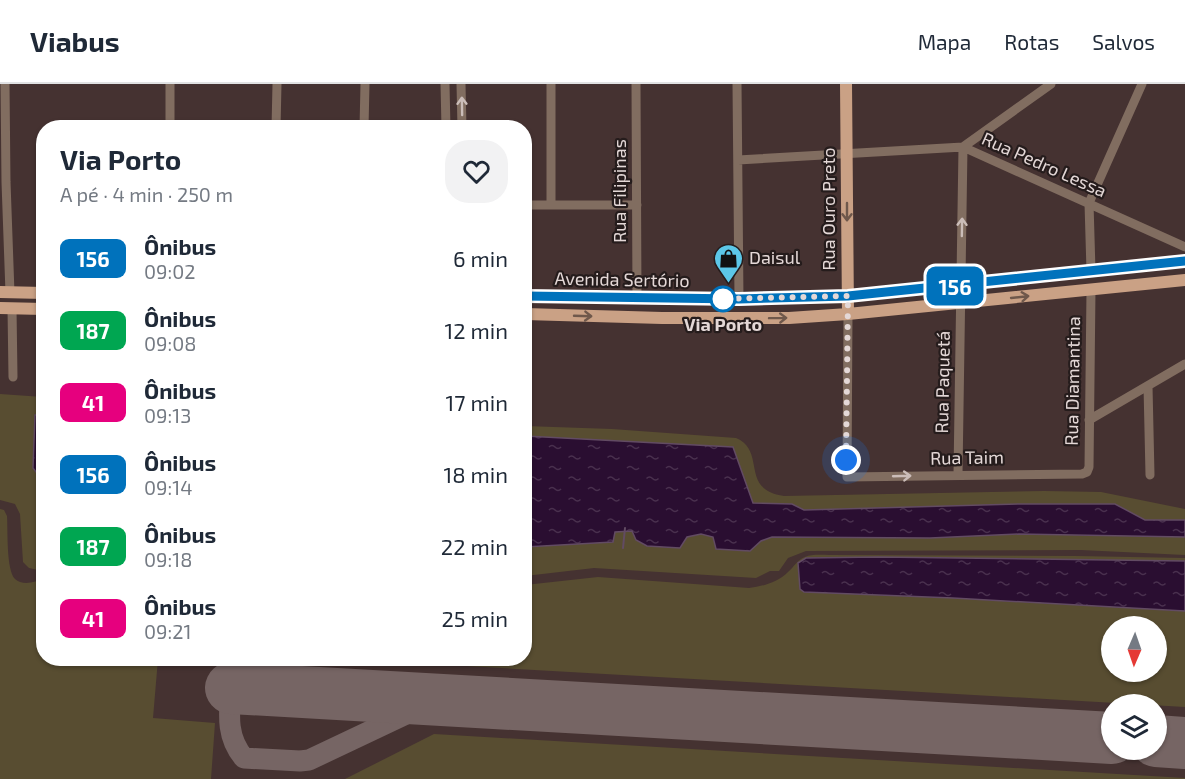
<!DOCTYPE html>
<html lang="pt">
<head>
<meta charset="utf-8">
<style>
	body { margin:0; font-family:"Exo 2",sans-serif; background:#f2f2f3; color:#1f2937; height:100vh; display:flex; flex-direction:column; font-size:22px; white-space:nowrap }
	* { box-sizing:border-box; margin:0 }
	p { font-size:20px; color:#747a83 }
	.icon { flex:none; width:33px; height:33px; fill:none; stroke:currentColor; stroke-width:2; stroke-linecap:round; stroke-linejoin:round }
	.map { position:relative; flex:1; overflow:hidden }
	.details { position:absolute; left:36px; top:36px; width:496px; height:546px; display:flex; flex-direction:column; background:#fff; border-radius:24px; box-shadow:0 2px 4px #0004 }
	.details>* { flex:none }
	.badge { padding:0 12px; border-radius:9px; font-size:21px; line-height:39px }
	.needle { width:39px; rotate:182deg }
	.controls { position:absolute; left:1101px; top:532px; display:grid; gap:12px }
	.controls a { display:grid; place-items:center; width:66px; height:66px; border-radius:50%; background:#fff; box-shadow:0 2px 4px #0004; font-size:30px }
	.you { position:absolute; width:30px; height:30px; margin:-15px; border:4px solid #fff; border-radius:50%; background:#1a73e8; box-shadow:0 0 0 9px #1a73e833 }
	.map>.badge { position:absolute; translate:-50% -50%; box-shadow:0 0 0 3px #fff }
	.round { display:grid; place-items:center; flex:none; width:63px; height:63px; border-radius:24px; background:#f2f2f3 }
	.summary { display:flex; align-items:center; justify-content:space-between; height:102px; padding:0 24px }
	h1 { font-size:28px; font-weight:700; line-height:45px }
	ul { padding:0; list-style:none }
	li { display:flex; align-items:center; gap:18px; height:72px; padding:0 24px }
	li div { flex:1 }
	li b { display:block; font-size:22px }
	li em { font-style:normal }
	li .badge { min-width:66px; font-weight:700; text-align:center }
	header { display:flex; align-items:center; gap:36px; box-sizing:border-box; height:84px; padding:0 30px; background:#fff; border-bottom:2px solid #e0e1e3 }
	header strong { font-size:28px }
	nav { display:flex; gap:33px; margin-inline-start:auto; font-size:21px }
	.map>svg:first-child { display:block }
</style>
</head>
<body>
<header>
<strong>Viabus</strong>
<nav><a>Mapa</a><a>Rotas</a><a>Salvos</a></nav>
</header>
<div class="map">
<svg width="1185" height="695" viewBox="0 0 1185 695">
	<defs>
		<pattern id="water-ripples" width="26" height="14" patternUnits="userSpaceOnUse" patternTransform="scale(1.5)"><rect width="26" height="14" fill="#2a0e31"/><path d="M2 4q2-2 4 0t4 0M15 11q2-2 4 0t4 0" fill="none" stroke="#49304e"/></pattern>
	</defs>
	<rect width="100%" height="100%" fill="#453231"/>
	<path fill="#584d31" fill-rule="evenodd" d="M0,310L43,313V487L29,484L23,478L20,430L15,420L0,416Z
		M525,342L612,345L736,354C767,367 739,406 784,412L1044,407L1101,408L1185,425V471L1081,466L806,467L788,474L779,487H770L756,494L594,484L525,492Z
		M0,425L4,426L7,432C8,446 6,486 15,495C22,502 36,498 43,495L44,574L158,575L153,634L215,639L211,695H0Z
		M829,471L1076,472L1185,474V623L343,575L525,574V501L598,493L749,504C763,502 777,499 788,488C794,483 797,476 805,473C812,470 821,471 829,471ZM1112,543H1156V588H1112Z
		M434,650L1185,694V695H345Z"/>
	<path fill="url(#water-ripples)" stroke="#624b63" stroke-width="1.5" d="M35,331H43V452L40,393L33,384Z
		M525,352L733,363L753,419L792,420L804,426L1019,420H1115L1145,436H1185V453L1019,450L930,454L772,453L761,457L750,467L716,465L713,453L701,450L687,453L680,464L647,462L636,456L632,447L615,448L613,458L525,463Z
		M878,473L1185,477V527L953,514L804,508L800,505L798,479L806,474Z"/>
	<g fill="none" stroke-linecap="round" stroke-linejoin="round">
		<path stroke="#624b63" stroke-width="2" d="M623,464L625,444"/>
		<path stroke="#766564" stroke-width="21" d="M231,604C229,630 226,653 244,674L300,677L309,676L423,622L441,618L523,621"/>
		<path stroke="#766564" stroke-width="52" d="M231,604L1112,654
			M1156,657L1185,659"/>
		<path stroke="#816d60" stroke-width="9" d="M5,0L6,98L10,209
			M170,0V44
			M445,0L446,44
			M461,0L462,44
			M636,0L637,214
			M737,0L739,215
			M276,44L277,0
			M364,44L365,0
			M963,63L1051,0
			M738,76L963,63L1185,163
			M525,121H637
			M551,121V0
			M1091,187L1089,119L1142,0
			M12,224L13,293
			M848,230L847,393L1082,390L1087,388L1089,383L1091,206
			M1148,302L1150,391
			M1089,336L1185,280
			M958,390L963,63"/>
		<path stroke="#caa185" stroke-width="12" d="M846,0L848,230
			M0,208L44,209
			M525,212L739,215L847,212L1185,177
			M0,224L44,225
			M525,230L662,234H789L848,230L1185,196"/>
	</g>
	<defs><path id="oneway-shaft" d="M-6 0H5M1.5-3L5.5 0L1.5 3" fill="none" stroke-width="1.6" stroke-linecap="round" stroke-linejoin="round" transform="scale(1.5)"/></defs>
	<g stroke="#cbbdb9">
		<use href="#oneway-shaft" transform="translate(462 22) rotate(-91)"/>
		<use href="#oneway-shaft" transform="translate(962 143) rotate(-89)"/>
		<use href="#oneway-shaft" transform="translate(902 392) rotate(-2)"/>
	</g>
	<g stroke="#6f584b">
		<use href="#oneway-shaft" transform="translate(847 128) rotate(90)"/>
		<use href="#oneway-shaft" transform="translate(1020 213) rotate(-6)"/>
		<use href="#oneway-shaft" transform="translate(583 232) rotate(2)"/>
		<use href="#oneway-shaft" transform="translate(778 234) rotate(-1)"/>
	</g>
	<g fill="none" stroke-linecap="round" stroke-linejoin="round">
		<defs>
			<path id="line" d="M525,212L739,215L848,212L1185,177"/>
		</defs>
		<use href="#line" stroke="#fff" stroke-width="14"/>
		<use href="#line" stroke="#0072bc" stroke-width="9"/>
		<path stroke="#e4d8d7" stroke-width="6" stroke-dasharray="0 10.8" d="M723,215H720L848,212L846,376"/>
	</g>
	<defs>
		<symbol id="shop-pin" viewBox="-11 -11 22 30"><path d="M0 17L-7.5 6A9.5 9.5 0 1 1 7.5 6Z" fill="#5cc7e8" stroke="#251c1c"/><path d="M-5-2.5h2.3a2.7 3.5 0 0 1 5.4 0H5L5.5 6h-11ZM-1.5-2.5h3a1.5 2.3 0 0 0-3 0Z" fill="#111"/></symbol>
	</defs>
	<g fill-rule="evenodd">
		<use href="#shop-pin" x="712" y="158" width="33" height="45"/>
	</g>
	<circle fill="#fff" stroke="#0072bc" stroke-width="3" cx="723" cy="215" r="12"/>
	<g text-anchor="middle" stroke-width="4.5" stroke-linejoin="round" paint-order="stroke">
		<g font-size="18" fill="#e4d8d7" stroke="#251c1c">
			<text transform="translate(1044 81) rotate(24)" y="6">Rua Pedro Lessa</text>
			<text transform="translate(620 107) rotate(-90)" y="6">Rua Filipinas</text>
			<text transform="translate(829 125) rotate(-90)" y="6">Rua Ouro Preto</text>
			<text transform="translate(622 196) rotate(1)" y="6">Avenida Sertório</text>
			<text transform="translate(1073 297) rotate(-89)" y="6">Rua Diamantina</text>
			<text transform="translate(943 298) rotate(-89)" y="6">Rua Paquetá</text>
			<text transform="translate(967 374) rotate(-1)" y="6">Rua Taim</text>
		</g>
		<g font-size="18" fill="#e4d8d7" stroke="#251c1c" text-anchor="start">
			<text x="749" y="180">Daisul</text>
		</g>
		<g font-size="18" font-weight="bold" fill="#e4d8d7" stroke="#251c1c">
			<text x="723" y="247">Via Porto</text>
		</g>
	</g>
</svg>
<div class="controls">
<a><svg class="needle" viewBox="-14 -14 28 28"><path d="M0-13l5 13h-10z" fill="#e53935"/><path d="M0 13l5-13h-10z" fill="#747a83"/></svg></a>
<a><svg class="icon" aria-label="layers" viewBox="0 0 24 24"><path d="M12 4l9 5-9 5-9-5zM3 14l9 5 9-5"/></svg></a>
</div>
<div class="you" style="left:846px;top:376px"></div>
<b class="badge" style="left:955px;top:202px;background:#0072bc;color:#fff">156</b>
<section class="details">
<div class="summary"><div><h1>Via Porto</h1><p>A pé · 4 min · 250 m</p></div><a class="round"><svg class="icon" aria-label="heart" viewBox="0 0 24 24"><path d="M12 20l-8-8c-3-5 5-10 8-4 3-6 11-1 8 4z"/></svg></a></div>
<ul>
<li><span class="badge" style="background:#0072bc;color:#fff">156</span><div><b>Ônibus</b><p>09:02</p></div><em>6 min</em></li>
<li><span class="badge" style="background:#00a651;color:#fff">187</span><div><b>Ônibus</b><p>09:08</p></div><em>12 min</em></li>
<li><span class="badge" style="background:#e6007e;color:#fff">41</span><div><b>Ônibus</b><p>09:13</p></div><em>17 min</em></li>
<li><span class="badge" style="background:#0072bc;color:#fff">156</span><div><b>Ônibus</b><p>09:14</p></div><em>18 min</em></li>
<li><span class="badge" style="background:#00a651;color:#fff">187</span><div><b>Ônibus</b><p>09:18</p></div><em>22 min</em></li>
<li><span class="badge" style="background:#e6007e;color:#fff">41</span><div><b>Ônibus</b><p>09:21</p></div><em>25 min</em></li>
</ul>
</section>
</div>
</body>
</html>
